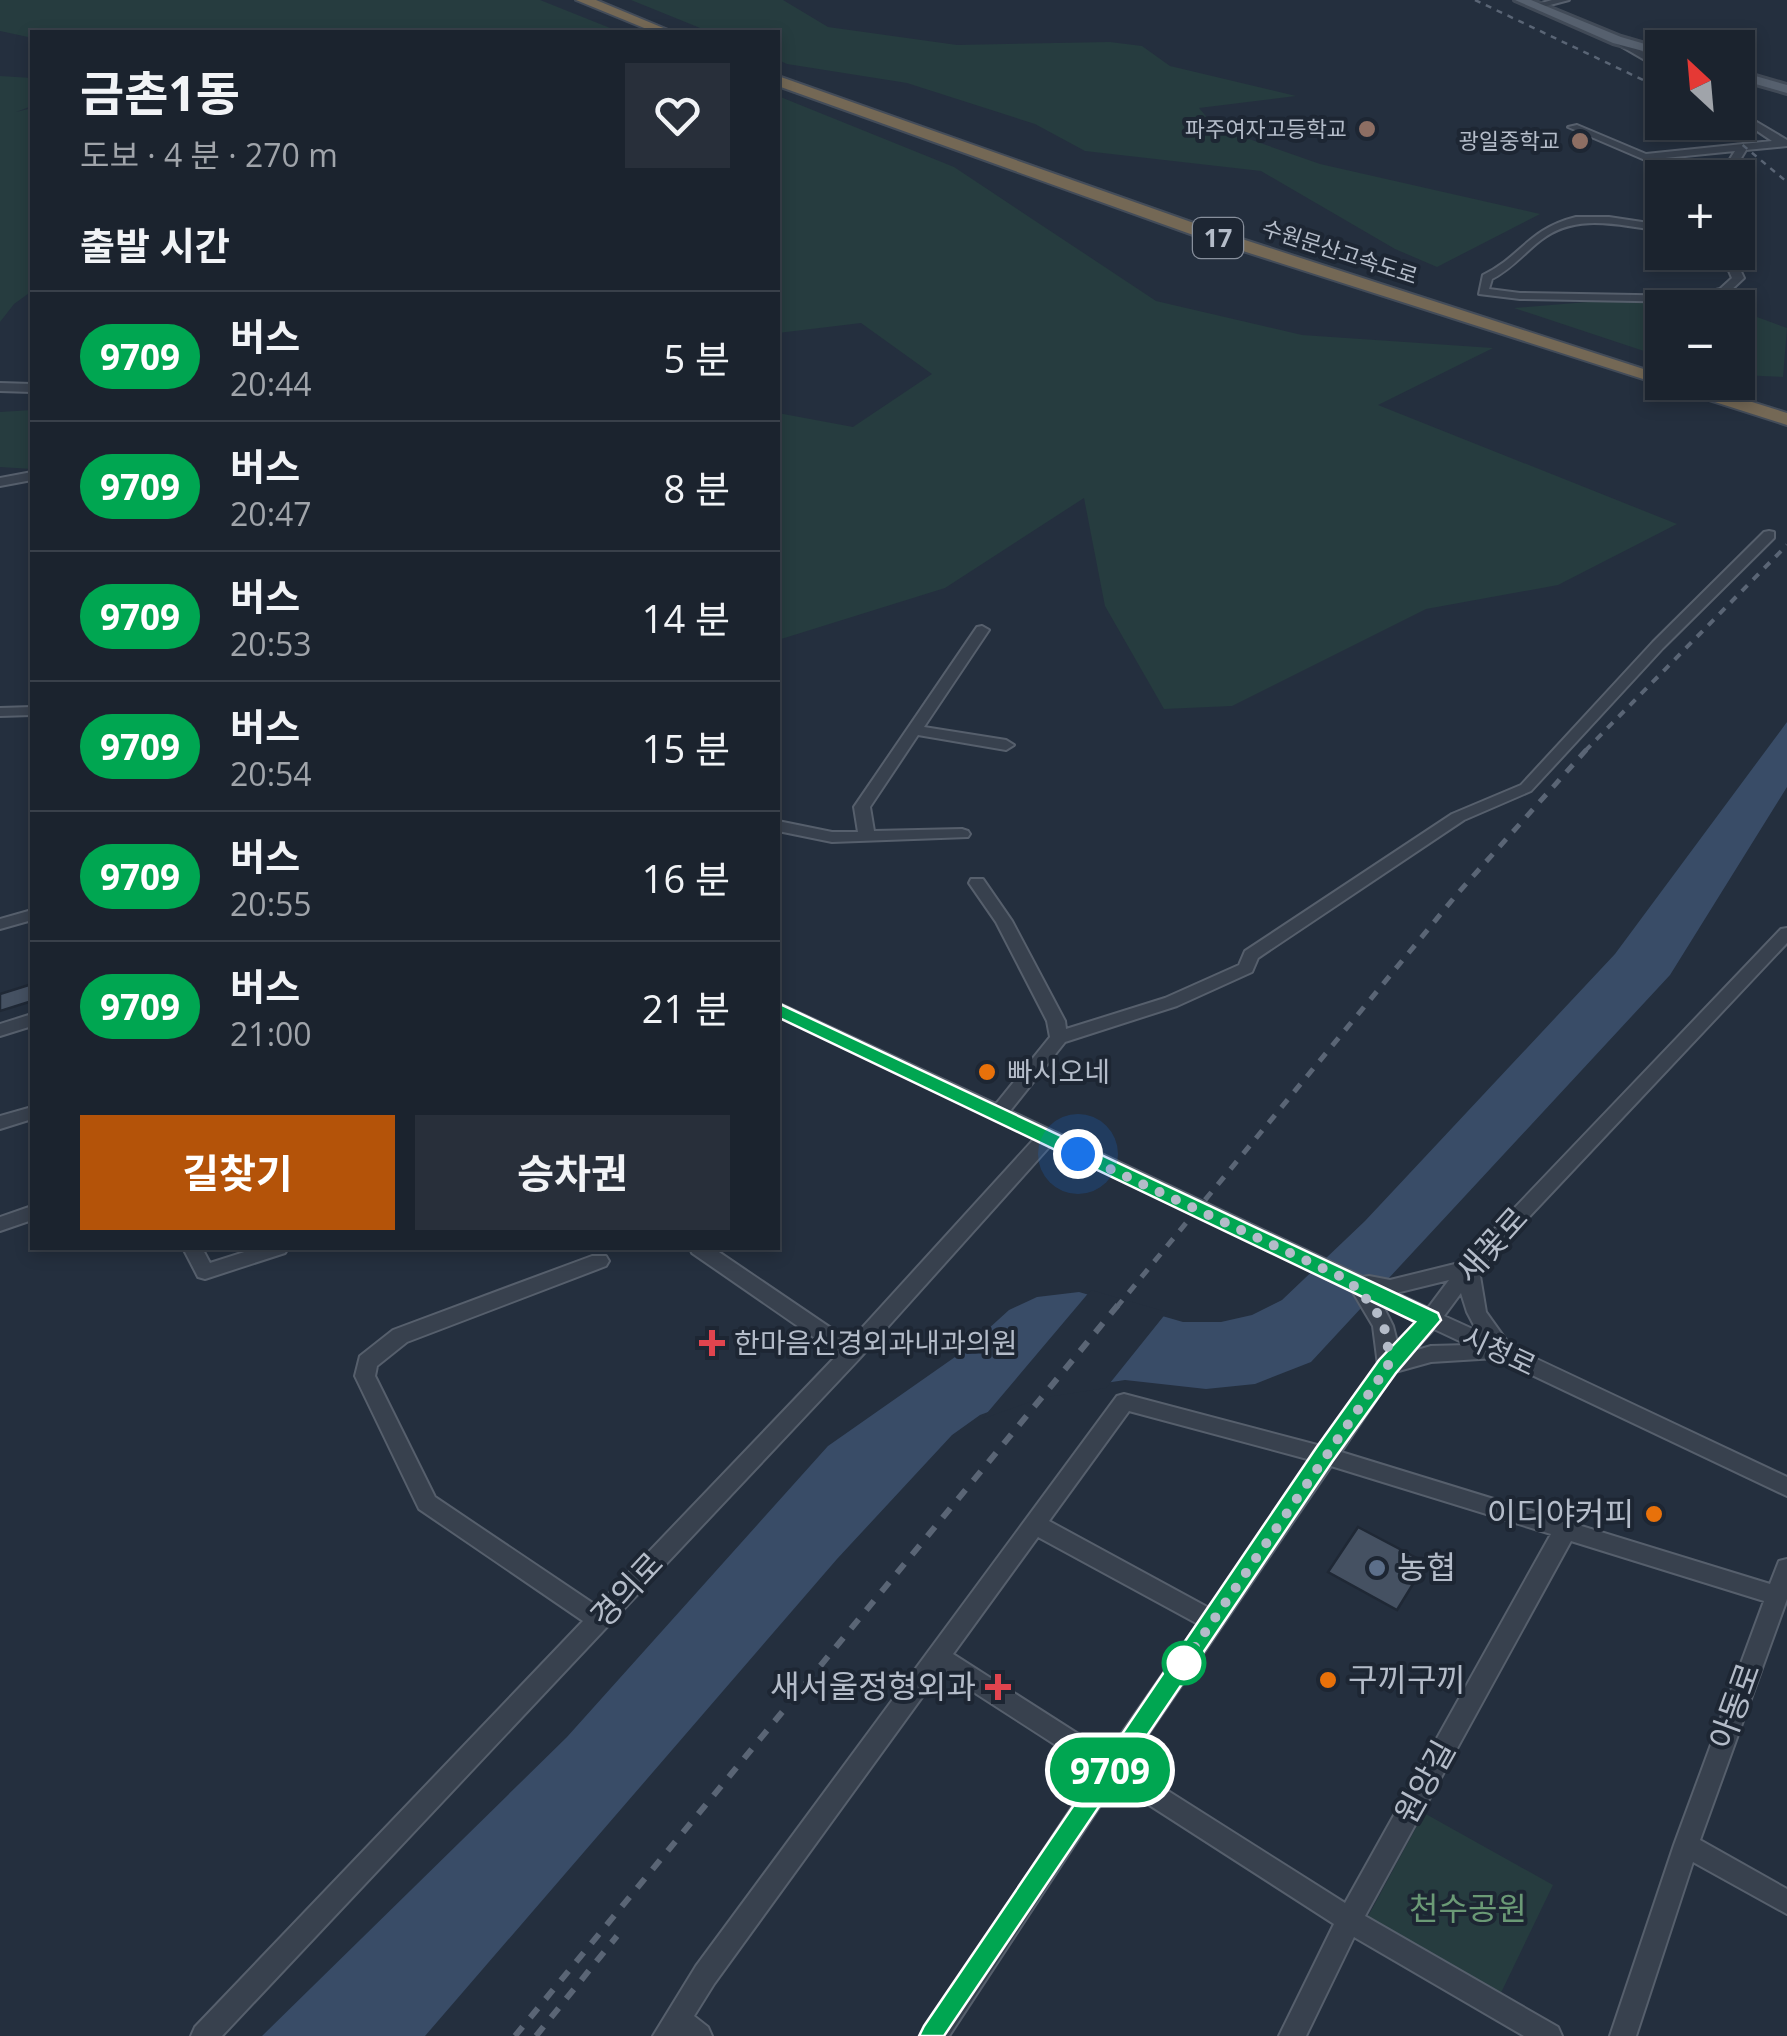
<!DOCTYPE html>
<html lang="ko">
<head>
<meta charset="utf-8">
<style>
	body { margin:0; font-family:"Open Sans","Noto Sans KR",sans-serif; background:#282f3a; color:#f1f3f6; height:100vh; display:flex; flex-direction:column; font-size:38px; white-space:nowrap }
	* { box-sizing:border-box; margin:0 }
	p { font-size:32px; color:#a0a4aa }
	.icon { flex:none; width:55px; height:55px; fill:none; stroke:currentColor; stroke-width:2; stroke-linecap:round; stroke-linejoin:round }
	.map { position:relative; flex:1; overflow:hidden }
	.panel { position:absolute; left:30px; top:30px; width:750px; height:1220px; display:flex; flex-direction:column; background:#1b232e; border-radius:0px; box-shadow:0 5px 15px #0003,0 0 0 2px #39404a }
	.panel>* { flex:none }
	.badge { padding:0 20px; border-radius:32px; font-size:35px; line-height:65px }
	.needle { width:65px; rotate:334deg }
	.fabs { position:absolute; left:1645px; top:30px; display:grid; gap:20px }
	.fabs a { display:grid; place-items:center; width:110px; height:110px; border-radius:0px; background:#1b232e; box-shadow:0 5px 15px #0003,0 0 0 2px #39404a; font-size:50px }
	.you { position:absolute; width:50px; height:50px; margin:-25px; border:8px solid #fff; border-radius:50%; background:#1a73e8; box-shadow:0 0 0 15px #1a73e833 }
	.map>.badge { position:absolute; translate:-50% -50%; box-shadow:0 0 0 5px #fff }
	h2 { padding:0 50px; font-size:38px; line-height:90px }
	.round { display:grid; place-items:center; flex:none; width:105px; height:105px; border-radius:0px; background:#282f3a }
	.headline { display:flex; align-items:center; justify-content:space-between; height:170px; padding:0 50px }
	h1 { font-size:48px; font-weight:700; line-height:75px }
	.action { display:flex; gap:20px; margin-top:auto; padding:20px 50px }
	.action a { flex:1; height:115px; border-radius:0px; background:#b45309; color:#fff; font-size:40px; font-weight:700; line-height:115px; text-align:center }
	.action a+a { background:#282f3a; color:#f1f3f6 }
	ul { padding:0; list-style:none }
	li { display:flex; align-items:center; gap:30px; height:130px; padding:0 50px; border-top:2px solid #39404a }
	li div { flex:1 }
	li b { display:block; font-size:38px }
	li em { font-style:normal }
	li .badge { min-width:110px; font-weight:700; text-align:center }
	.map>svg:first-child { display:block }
</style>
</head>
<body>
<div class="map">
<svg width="1787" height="2036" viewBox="0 0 1787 2036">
	<rect width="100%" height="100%" fill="#242f3e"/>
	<path fill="#263c3f" d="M0,0H540L620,32H32L28,37L0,31Z
		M631,0H783L828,27L957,45L1110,42L1142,46L1170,66L1296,96L1199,108L1215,127L1320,164L1540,214L1437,267L1395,249L1261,171L1085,151L1035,124L907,83L787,64L778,60V32H710Z
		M0,76L32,78V106L16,112L32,108V291L14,304L0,322Z
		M778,96L954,167L1156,301L1302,335L1493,348L1378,405L1677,524L1558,585L1426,609L1232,706L1164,709L1105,606L1084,498L945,588L778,640V413L853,427L932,374L861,323L778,333Z
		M1659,296L1730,307L1662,308V357L1514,308Z
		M1738,310L1787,328L1783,377L1738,375Z
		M32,410V469L0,467V412Z
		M1424,1813L1553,1885L1498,1999L1365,1922Z"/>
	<path fill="#394c67" d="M1787,722V787L1670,975L1311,1362L1255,1384L1206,1389L1125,1380L1040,1393L980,1415L952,1435L837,1559L425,2036H262L567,1737L828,1446L965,1350L1009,1310L1037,1297L1079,1292L1183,1322H1221L1252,1315L1282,1300L1365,1221L1615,954Z"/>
	<path fill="#242f3e" d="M1091,1290L1167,1312L1106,1388L1041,1398L982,1419Z"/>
	<path fill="#455162" stroke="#1f2835" stroke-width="2.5" d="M32,984V1001L0,1011V994Z
		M1358,1527L1426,1563L1397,1610L1328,1572Z"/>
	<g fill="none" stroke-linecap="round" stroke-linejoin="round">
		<defs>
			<path id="minor" d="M1552,0H1569L1535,9L1531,6Z
				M1617,37L1662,63V70L1614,42L1612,40Z
				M1738,111L1787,140V146L1746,150L1729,178H1718L1735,151L1645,160L1568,127L1577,125L1646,154L1772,141L1738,118Z
				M1576,217H1609L1662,225V231C1621,226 1577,212 1541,240C1524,253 1512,269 1492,279L1489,289L1520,293L1691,296L1720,289L1732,278L1721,252H1732L1744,278L1728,293L1691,302L1520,299L1479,294L1483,275C1522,256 1528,229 1576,217Z
				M0,383L32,384V392L0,391Z
				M32,472V480L0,486V478Z
				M1769,531L1774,532V538L1663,648L1531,791L1464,820L1258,958L1252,972L1177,1006L1065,1042L1010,1111L1363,1277L1369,1276L1390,1280L1463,1262L1781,929L1787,928V943L1479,1270L1486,1312L1511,1347L1787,1477V1496L1496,1358L1431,1362L1395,1372L1341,1452L1770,1584L1779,1561L1787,1559V1599L1700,1840L1787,1889V1914L1693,1862L1636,2036H1610L1674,1845L1764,1601L1571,1541L1365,1916L1558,2027L1562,2036H1524L1354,1937L1306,2036H1279L1334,1924L1115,1783L949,2036H921L1096,1771L941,1671L714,1984L694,2016L708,2027L712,2036H653L696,1966L1117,1396L1124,1394L1321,1446L1378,1365L1373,1326L1351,1289L1050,1146L859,1359L222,2036H191L195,2027L583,1621L419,1509L355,1376L360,1356L393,1330L592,1256H606L609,1261L606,1266L407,1342L377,1366L375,1376L435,1497L597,1606L838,1354L692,1253L690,1248H713L850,1341L1035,1138L778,1016V1003L996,1104L1050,1037L1047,1021L996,922L969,883L971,879H983L1012,921L1065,1021L1066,1029L1165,998L1239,965L1245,951L1452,814L1521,785L1653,642L1764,532ZM1449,1280L1428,1308L1396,1293ZM1461,1293L1467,1312L1477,1331L1444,1316ZM1382,1304L1417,1321L1397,1342L1393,1326ZM1434,1329L1468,1345L1431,1346L1414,1351ZM1129,1411L1311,1460L1209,1608L1049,1521ZM1331,1466L1551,1534L1345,1903L1127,1765ZM1038,1537L1198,1624L1108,1753L953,1654Z
				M982,626L989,630L924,727L1006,740L1014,745L1006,750L918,735L870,807L874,831L962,829L968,831L970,834L968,837L832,842L778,831V821L832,832H858L854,807L977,627Z
				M32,707V715L0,716V708Z
				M32,910V920L0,929V919Z
				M32,1014V1026L0,1036V1024Z
				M32,1107V1119L0,1129V1116Z
				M32,1206V1220L0,1231V1217Z
				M183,1248H202L210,1263L257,1248H288L285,1253L205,1279L198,1277Z"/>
			<path id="major" d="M1515,0H1531L1621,37L1662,49V56L1613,43Z
				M1738,71L1787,85V93L1738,79Z"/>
			<path id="highway" d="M576,0H596L673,32H654Z
				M778,76L1208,228L1662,375V382H1688L1787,413V425L1196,236L778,86Z"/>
		</defs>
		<use href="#minor" stroke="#565f6c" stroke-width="4"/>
		<use href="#major" stroke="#414a57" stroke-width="6"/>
		<use href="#highway" stroke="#434c59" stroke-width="4"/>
		<use href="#minor" fill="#38414e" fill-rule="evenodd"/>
		<use href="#major" fill="#56606e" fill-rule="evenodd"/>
		<use href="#highway" fill="#746855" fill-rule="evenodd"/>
		<path stroke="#5a6575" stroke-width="2.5" stroke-dasharray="6 6" stroke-linecap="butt" d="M1475,0L1662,89
			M1715,122L1787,182"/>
		<path stroke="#5a6575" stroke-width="4" stroke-dasharray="8 8" stroke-linecap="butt" d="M1585,751L1787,545"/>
		<path stroke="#5a6575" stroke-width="5" stroke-dasharray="10 10" stroke-linecap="butt" d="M1116,1308L1458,893L1587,749"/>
		<path stroke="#5a6575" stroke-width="6" stroke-dasharray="12 12" stroke-linecap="butt" d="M515,2036L1118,1305
			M536,2036L617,1936"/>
	</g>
	<path fill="#00a651" stroke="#fff" stroke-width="2.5" d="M778,1003L1438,1313L1441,1320L1396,1373L1332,1462L944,2036H919L924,2026L1316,1448L1379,1360L1415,1322L771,1014L768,1009Z"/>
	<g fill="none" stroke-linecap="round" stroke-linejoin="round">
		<path stroke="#b4bcc9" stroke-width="10" stroke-dasharray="0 18" d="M1078,1154L1348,1280C1378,1310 1390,1323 1388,1366L1184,1663"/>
	</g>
	<g fill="#8d6e63" stroke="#1d2633" stroke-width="4">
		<circle cx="1367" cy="129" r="10"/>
		<circle cx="1580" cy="141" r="10"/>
	</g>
	<g fill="#e8710a" stroke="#1d2633" stroke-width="4">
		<circle cx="987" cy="1072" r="10"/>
		<circle cx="1654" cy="1514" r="10"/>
		<circle cx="1328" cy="1680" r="10"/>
	</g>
	<g fill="#e0444e" stroke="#1d2633" stroke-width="4">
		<path d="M707 1328h10v10h10v10h-10v10h-10v-10h-10v-10h10z"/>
		<path d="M993 1672h10v10h10v10h-10v10h-10v-10h-10v-10h10z"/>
	</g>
	<circle fill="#5c6f8a" stroke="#1d2633" stroke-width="4" cx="1377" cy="1568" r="10"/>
	<circle fill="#fff" stroke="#00a651" stroke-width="5" cx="1184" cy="1663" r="20"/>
	<g text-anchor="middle" stroke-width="8" stroke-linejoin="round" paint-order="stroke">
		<g font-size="22" fill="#b4bcc9" stroke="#1d2633" text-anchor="end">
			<text x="1347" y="137">파주여자고등학교</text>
			<text x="1560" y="149">광일중학교</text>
		</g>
		<g font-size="22" fill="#b4bcc9" stroke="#1d2633">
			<text transform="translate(1340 252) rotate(18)" y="8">수원문산고속도로</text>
		</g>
		<rect fill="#1d2633" stroke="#878f9c" stroke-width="2.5" x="1193" y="218" width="50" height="40" rx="8"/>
		<g font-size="25" font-weight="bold" fill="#b4bcc9">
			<text x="1218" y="247">17</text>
		</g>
		<g font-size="28" fill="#b4bcc9" stroke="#1d2633" text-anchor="start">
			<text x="1007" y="1082">빠시오네</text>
			<text x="734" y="1353">한마음신경외과내과의원</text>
		</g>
		<g font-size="28" fill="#b4bcc9" stroke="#1d2633">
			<text transform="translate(1499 1351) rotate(25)" y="10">시청로</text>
		</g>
		<g font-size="32" fill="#b4bcc9" stroke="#1d2633">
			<text transform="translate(1492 1245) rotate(-48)" y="11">새꽃로</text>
			<text transform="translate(627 1590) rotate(-47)" y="11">경의로</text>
			<text transform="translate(1735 1706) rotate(-70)" y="11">아동로</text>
			<text transform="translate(1425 1782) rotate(-61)" y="11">원앙길</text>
		</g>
		<g font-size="32" fill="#b4bcc9" stroke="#1d2633" text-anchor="end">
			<text x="1634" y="1525">이디야커피</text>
			<text x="1397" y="1579" text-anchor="start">농협</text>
			<text x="1348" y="1691" text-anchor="start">구끼구끼</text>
			<text x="976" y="1698">새서울정형외과</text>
		</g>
		<g font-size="32" fill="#6b9a76" stroke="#1d2633">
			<text x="1468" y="1920">천수공원</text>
		</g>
	</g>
</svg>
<div class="fabs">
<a><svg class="needle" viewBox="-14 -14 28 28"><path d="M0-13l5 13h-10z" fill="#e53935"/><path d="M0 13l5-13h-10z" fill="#a0a4aa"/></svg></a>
<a>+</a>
<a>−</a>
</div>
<div class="you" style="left:1078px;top:1154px"></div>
<b class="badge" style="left:1110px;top:1770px;background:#00a651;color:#fff">9709</b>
<section class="panel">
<div class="headline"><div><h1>금촌1동</h1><p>도보 · 4 분 · 270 m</p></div><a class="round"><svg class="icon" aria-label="heart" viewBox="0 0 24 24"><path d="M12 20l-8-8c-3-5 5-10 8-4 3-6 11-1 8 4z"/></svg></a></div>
<h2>출발 시간</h2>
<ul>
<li><span class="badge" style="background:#00a651;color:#fff">9709</span><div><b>버스</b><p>20:44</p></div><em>5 분</em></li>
<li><span class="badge" style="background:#00a651;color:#fff">9709</span><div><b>버스</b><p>20:47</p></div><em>8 분</em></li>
<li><span class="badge" style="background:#00a651;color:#fff">9709</span><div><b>버스</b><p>20:53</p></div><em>14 분</em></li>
<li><span class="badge" style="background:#00a651;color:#fff">9709</span><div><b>버스</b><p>20:54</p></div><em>15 분</em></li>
<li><span class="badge" style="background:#00a651;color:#fff">9709</span><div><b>버스</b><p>20:55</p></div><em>16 분</em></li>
<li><span class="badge" style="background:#00a651;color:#fff">9709</span><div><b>버스</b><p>21:00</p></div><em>21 분</em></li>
</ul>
<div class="action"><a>길찾기</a><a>승차권</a></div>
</section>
</div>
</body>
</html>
